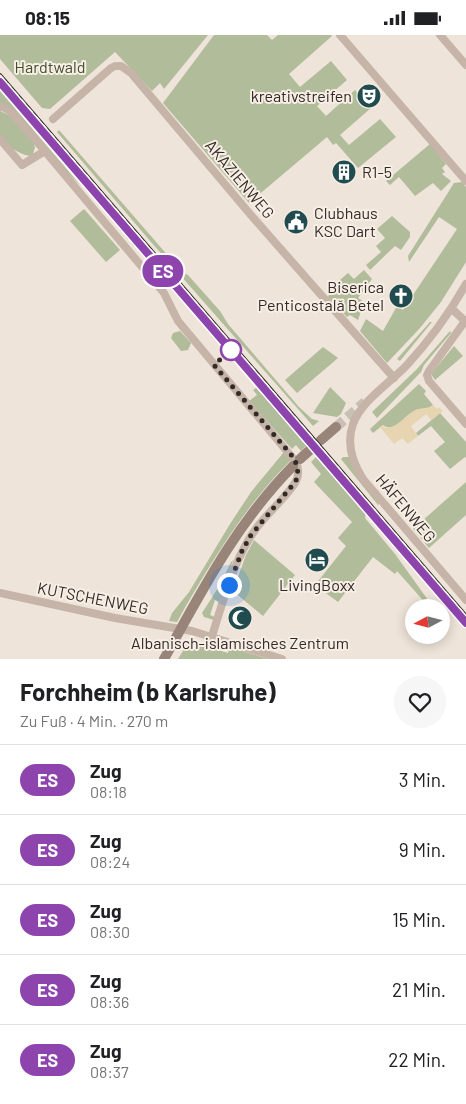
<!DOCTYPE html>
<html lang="de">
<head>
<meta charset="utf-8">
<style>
	body { margin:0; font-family:Barlow,sans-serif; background:#f6f6f6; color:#202124; height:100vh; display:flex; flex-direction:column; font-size:19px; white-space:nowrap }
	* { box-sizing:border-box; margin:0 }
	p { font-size:16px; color:#757577 }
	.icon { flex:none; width:28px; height:28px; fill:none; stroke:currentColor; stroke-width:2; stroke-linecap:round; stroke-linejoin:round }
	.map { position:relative; height:624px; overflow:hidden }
	.side { display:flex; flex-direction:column; background:#fff; flex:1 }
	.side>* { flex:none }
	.badge { padding:0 10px; border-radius:16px; font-size:18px; line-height:32px }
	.needle { width:32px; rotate:263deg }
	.buttons { position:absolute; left:405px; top:564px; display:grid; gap:10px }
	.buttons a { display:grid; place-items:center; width:45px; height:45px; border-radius:50%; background:#fff; box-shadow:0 2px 12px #0003; font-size:25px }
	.you { position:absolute; width:25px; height:25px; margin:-12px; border:4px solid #fff; border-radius:50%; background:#1a73e8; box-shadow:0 0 0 8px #1a73e833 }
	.map>.badge { position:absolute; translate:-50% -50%; box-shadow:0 0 0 2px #fff }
	.round { display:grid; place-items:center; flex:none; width:52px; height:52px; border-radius:26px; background:#f6f6f6 }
	.headline { display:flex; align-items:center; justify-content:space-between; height:85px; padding:0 20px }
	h1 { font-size:24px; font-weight:700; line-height:38px }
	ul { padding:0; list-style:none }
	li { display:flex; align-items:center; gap:15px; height:70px; padding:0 20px; border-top:1px solid #e0e0e0 }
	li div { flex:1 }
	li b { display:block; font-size:19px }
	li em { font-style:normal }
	li .badge { min-width:55px; font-weight:700; text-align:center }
	.status { display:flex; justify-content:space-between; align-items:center; height:35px; padding:0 25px; background:#fff; direction:ltr }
	.status svg { height:14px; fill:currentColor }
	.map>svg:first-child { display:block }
</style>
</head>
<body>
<div class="status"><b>08:15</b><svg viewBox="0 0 49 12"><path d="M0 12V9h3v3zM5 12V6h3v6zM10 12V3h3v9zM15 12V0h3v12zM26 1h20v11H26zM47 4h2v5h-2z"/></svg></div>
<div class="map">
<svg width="466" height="624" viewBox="0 0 466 624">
	<rect width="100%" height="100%" fill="#eee4d9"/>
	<path fill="#b1bc9b" d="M0,0H208L164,54L160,48L152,56L115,17L50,74L42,73L0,24Z
		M214,0H267L272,5L278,0H331L332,1L289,39L300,52L331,26L347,45L317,71L326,81L355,55L371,73L340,100L349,110L380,84L396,102L358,133L336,108L333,110L327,102L249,168L163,68Z
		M0,56L81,151L0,71Z
		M0,76L9,80L33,107L35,112L33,119L30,121C17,119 8,110 0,101Z
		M59,95L183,238L188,240L220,276L228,289L299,372L312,384L319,386L313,391L151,207L57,97Z
		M430,109L446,129L442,133L445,137L442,139L451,146L441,156L433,148L415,161L399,142L390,150L386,146Z
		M462,147L466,152V227L441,267L420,293L387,328L360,296L366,284L383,296L397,271L403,275L457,194L439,182L409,227L408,221L454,148Z
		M84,174L120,215L106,227L70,186Z
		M392,181L410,197V202L401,215L395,211L370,235L366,230L381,217L376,211L385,203L377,194Z
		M364,235L372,244L358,263L364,267L358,285L350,280L347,282L328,262L333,251L348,238L354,244Z
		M430,287H432L400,326L397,324Z
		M180,296L191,308L188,315L181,316L171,303L173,298Z
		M450,296L451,298L424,330L421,337L377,383L372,377L417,334Z
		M454,311L463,321L435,345L431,339Z
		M323,312L338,323L297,358L285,345Z
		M419,349L426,356L424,359L433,370C427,375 421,372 414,376C405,380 394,399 383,390L373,398L370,394Z
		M330,352L346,368L341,379L337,382L313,378Z
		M256,353L308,409L301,416L296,410L292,414L249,366L257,360L253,355Z
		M440,378L466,407V423L465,422L450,434L434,416L445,407L431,391L418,401L416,398Z
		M284,417L291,425C246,469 207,533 177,587L169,586L172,578L189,557L230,489L251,457Z
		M317,421L366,478L365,483L395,519L433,572H429L397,536L395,539L373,522L338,567L315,550L346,511L338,503L352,487L314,447L321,439L311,427Z
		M343,422H349L379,469L378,470L341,424Z
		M466,447V480L429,513L413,494Z
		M254,505L295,540L263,581L233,556L246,520Z
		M233,525L220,567L215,565L210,580L215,582L214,585L204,582L202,578L220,550L231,527Z
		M189,606L209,608L208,612L228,618L230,612L268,624H178Z"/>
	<path fill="#e7d5b2" d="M433,370L437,374L439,372L443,376L431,385L426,379L411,391L418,401L408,409L402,403L394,409L380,392L383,390L386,393C398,393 404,381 414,376C421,372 427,375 433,370Z"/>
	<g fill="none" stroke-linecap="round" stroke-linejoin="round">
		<path stroke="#c8bfb5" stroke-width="10" stroke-dasharray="10 5" stroke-linecap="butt" d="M336,392L365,367"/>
		<path stroke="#c5b4a7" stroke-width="8" d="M340,0L466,146
			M440,0L466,30
			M0,72H3L10,76L33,102L164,258L178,286L296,427C299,434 299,440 296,446C291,457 267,479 258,491C234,522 224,564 212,601
			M53,84L111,33L115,31H121L131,38L250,179L394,343
			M0,104L22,130L45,116
			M466,249C449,279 430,305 407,330C390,348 361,366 353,389C346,409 352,427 363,444L466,565
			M452,274L466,287
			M465,286L429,336L427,340L429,346L466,389
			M0,558L115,583L192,596L282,624"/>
		<path stroke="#988478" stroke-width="10" d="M321,405L336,392
			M300,424L311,414
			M164,624C203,554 236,489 293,431"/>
		<defs>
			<path id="rail" d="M0,40L466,581"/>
		</defs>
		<use href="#rail" stroke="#322a26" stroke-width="4"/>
		<use href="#rail" stroke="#f7eee5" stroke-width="2" stroke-dasharray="5.5" stroke-linecap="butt"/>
	</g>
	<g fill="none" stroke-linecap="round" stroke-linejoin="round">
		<defs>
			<path id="line" d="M0,47L466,588"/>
		</defs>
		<use href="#line" stroke="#fff" stroke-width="11"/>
		<use href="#line" stroke="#8e44ad" stroke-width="8"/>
		<path stroke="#322a26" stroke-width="5" stroke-dasharray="0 9" d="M229,550L242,516L251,500L296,446L298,434L294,423L214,330L231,315"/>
	</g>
	<defs>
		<symbol id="theatre-disc" viewBox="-11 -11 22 22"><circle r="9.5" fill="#204c4f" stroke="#f7eee5"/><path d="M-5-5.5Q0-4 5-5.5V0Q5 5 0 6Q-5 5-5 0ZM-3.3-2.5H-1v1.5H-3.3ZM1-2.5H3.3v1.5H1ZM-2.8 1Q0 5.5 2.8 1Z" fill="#fff"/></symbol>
		<symbol id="building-disc" viewBox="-11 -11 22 22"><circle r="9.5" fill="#204c4f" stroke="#f7eee5"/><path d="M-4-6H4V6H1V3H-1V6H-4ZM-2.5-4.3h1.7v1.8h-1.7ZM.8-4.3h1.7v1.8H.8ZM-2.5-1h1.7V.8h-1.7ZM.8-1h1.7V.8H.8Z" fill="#fff"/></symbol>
		<symbol id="civic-disc" viewBox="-11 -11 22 22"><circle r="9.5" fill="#204c4f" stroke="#f7eee5"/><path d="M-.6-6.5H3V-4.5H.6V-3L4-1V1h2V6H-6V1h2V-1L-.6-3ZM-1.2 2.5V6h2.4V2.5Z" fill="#fff"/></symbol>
		<symbol id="church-disc" viewBox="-11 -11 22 22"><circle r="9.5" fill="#204c4f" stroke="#f7eee5"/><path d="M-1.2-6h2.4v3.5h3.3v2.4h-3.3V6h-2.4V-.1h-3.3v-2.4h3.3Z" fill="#fff"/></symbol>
		<symbol id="hotel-disc" viewBox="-11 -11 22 22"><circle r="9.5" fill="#204c4f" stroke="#f7eee5"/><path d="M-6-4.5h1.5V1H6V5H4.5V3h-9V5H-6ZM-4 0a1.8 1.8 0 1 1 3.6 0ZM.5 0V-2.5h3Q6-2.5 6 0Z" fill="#fff"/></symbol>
		<symbol id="mosque-disc" viewBox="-11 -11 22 22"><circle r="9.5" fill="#204c4f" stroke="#f7eee5"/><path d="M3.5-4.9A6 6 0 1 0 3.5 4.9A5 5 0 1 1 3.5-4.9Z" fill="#fff"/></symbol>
	</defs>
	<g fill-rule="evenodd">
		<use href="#theatre-disc" x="355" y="47" width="28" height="28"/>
		<use href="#building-disc" x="330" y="123" width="28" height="28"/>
		<use href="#civic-disc" x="282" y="173" width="28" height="28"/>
		<use href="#church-disc" x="387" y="247" width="28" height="28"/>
		<use href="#hotel-disc" x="303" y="511" width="28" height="28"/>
		<use href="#mosque-disc" x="226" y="569" width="28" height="28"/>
	</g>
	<circle fill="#fff" stroke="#8e44ad" stroke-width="2.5" cx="231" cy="315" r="10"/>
	<g text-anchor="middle" stroke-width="4" stroke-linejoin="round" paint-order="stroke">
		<g font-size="16" fill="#424e2d" stroke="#f7eee5">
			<text x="50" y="38">Hardtwald</text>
		</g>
		<g font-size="16" fill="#322a26" stroke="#f7eee5" text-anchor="end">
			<text x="352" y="67">kreativstreifen</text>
			<text x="362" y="143" text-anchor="start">R1-5</text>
			<text x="314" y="184" text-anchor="start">Clubhaus<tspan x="314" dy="18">KSC Dart</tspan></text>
			<text x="384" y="258">Biserica<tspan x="384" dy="18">Penticostală Betel</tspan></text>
			<text x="317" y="556" text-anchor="middle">LivingBoxx</text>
			<text x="240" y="614" text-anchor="middle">Albanisch-islamisches Zentrum</text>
		</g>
		<g font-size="16" fill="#322a26" stroke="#f7eee5">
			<text transform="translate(240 144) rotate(50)" y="6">AKAZIENWEG</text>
			<text transform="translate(406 473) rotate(50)" y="6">HÄFENWEG</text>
			<text transform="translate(93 563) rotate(11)" y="6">KUTSCHENWEG</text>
		</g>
	</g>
</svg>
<div class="buttons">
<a><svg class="needle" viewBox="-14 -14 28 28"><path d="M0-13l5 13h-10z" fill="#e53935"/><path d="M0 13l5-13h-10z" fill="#757577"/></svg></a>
</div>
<div class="you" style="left:229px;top:550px"></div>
<b class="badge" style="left:163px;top:236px;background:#8e44ad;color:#fff">ES</b>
</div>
<section class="side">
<div class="headline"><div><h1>Forchheim (b Karlsruhe)</h1><p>Zu Fuß · 4 Min. · 270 m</p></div><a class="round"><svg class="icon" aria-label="heart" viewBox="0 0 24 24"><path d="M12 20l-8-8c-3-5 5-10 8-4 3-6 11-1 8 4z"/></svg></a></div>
<ul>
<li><span class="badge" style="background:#8e44ad;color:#fff">ES</span><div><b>Zug</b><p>08:18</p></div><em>3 Min.</em></li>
<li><span class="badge" style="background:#8e44ad;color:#fff">ES</span><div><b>Zug</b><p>08:24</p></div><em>9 Min.</em></li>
<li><span class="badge" style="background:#8e44ad;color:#fff">ES</span><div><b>Zug</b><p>08:30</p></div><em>15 Min.</em></li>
<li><span class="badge" style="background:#8e44ad;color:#fff">ES</span><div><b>Zug</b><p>08:36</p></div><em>21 Min.</em></li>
<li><span class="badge" style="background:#8e44ad;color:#fff">ES</span><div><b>Zug</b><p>08:37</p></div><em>22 Min.</em></li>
</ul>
</section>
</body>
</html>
